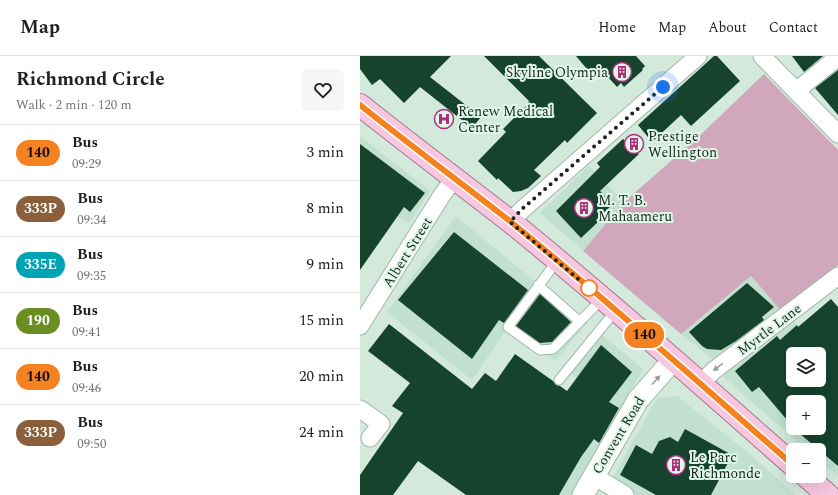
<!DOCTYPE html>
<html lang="en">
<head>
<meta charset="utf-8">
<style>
	body { margin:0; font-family:Spectral,serif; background:#f6f6f6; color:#222; height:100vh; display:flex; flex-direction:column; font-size:15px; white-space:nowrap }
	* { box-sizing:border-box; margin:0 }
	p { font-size:13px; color:#767676 }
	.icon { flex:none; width:22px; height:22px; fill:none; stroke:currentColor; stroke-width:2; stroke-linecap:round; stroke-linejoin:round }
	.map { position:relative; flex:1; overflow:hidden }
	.sheet { display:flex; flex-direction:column; background:#fff; width:360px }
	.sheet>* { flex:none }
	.badge { padding:0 8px; border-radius:13px; font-size:14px; line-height:26px }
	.controls { position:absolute; left:426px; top:291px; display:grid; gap:8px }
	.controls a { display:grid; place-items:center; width:40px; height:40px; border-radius:6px; background:#fff; box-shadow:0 4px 16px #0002; font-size:20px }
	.you { position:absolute; width:20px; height:20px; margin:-10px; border:3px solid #fff; border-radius:50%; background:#1a73e8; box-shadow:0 0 0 6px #1a73e833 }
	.map>.badge { position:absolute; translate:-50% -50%; box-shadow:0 0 0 2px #fff }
	.round { display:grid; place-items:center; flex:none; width:42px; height:42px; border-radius:6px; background:#f6f6f6 }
	.head { display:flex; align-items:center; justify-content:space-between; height:68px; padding:0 16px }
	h1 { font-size:19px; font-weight:700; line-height:30px }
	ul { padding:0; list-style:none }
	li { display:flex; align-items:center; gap:12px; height:56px; padding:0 16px; border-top:1px solid #e0e0e0 }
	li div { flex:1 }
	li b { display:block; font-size:15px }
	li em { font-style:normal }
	li .badge { min-width:44px; font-weight:700; text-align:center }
	header { display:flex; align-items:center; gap:24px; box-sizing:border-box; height:56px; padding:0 20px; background:#fff; border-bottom:1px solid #e0e0e0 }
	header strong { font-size:19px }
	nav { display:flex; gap:22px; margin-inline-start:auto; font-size:14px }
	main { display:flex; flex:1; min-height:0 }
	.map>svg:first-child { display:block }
</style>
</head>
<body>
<header>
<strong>Map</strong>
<nav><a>Home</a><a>Map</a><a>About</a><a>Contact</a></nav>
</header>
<main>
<section class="sheet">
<div class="head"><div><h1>Richmond Circle</h1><p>Walk · 2 min · 120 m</p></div><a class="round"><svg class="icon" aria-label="heart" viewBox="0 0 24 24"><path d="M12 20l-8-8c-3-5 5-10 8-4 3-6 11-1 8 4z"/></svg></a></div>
<ul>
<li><span class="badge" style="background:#f58220;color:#111">140</span><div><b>Bus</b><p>09:29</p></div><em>3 min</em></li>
<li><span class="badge" style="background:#8b5e3c;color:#fff">333P</span><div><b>Bus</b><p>09:34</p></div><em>8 min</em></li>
<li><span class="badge" style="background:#00a3b4;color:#fff">335E</span><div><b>Bus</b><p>09:35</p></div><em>9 min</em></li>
<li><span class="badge" style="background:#6b8e23;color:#fff">190</span><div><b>Bus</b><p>09:41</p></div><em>15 min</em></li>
<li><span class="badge" style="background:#f58220;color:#111">140</span><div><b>Bus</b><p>09:46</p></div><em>20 min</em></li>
<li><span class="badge" style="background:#8b5e3c;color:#fff">333P</span><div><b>Bus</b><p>09:50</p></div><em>24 min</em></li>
</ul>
</section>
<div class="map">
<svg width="478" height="439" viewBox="0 0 478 439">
	<rect width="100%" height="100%" fill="#d2e9dc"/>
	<path fill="#c1e0cf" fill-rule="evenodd" d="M0,80L70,135L49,168L0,136Z
		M229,110L264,146L223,195L180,157Z
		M96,160L173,224L228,266L195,305L148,271L112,324L27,256Z
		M391,220L422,256L352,303L321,278Z
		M434,265L473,310L459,298H433V324L478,357V420L459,404V394H447L361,319ZM433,346H459V372H433Z
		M235,273L283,313L210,439H151L225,328L204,312Z
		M317,340L391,399L436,439H277L251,425L297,342Z"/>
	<path fill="#d1a8bb" d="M404,18L478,94V209L422,256L391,220L321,278L223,195L264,146L334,85Z"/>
	<path fill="#16432e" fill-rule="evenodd" d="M0,0H91L70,21L121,61L112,72L60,31L44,47L20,23L12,29L0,13Z
		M124,0H179L237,57L207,87L205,84L174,114L181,120L168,132L161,135L153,136L138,122L137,124L118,105L146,76L143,73L168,48L169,45Z
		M216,0H276L285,10L282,13L283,14L264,31L261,27L257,31L240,12L232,19Z
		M354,0H357L380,25L331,70L321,59L292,86L278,69Z
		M432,0H463L444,16Z
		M478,14V59L455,32Z
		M263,83L279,98L240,135L253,148L236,164L238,166L221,182L196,155L240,111L237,107Z
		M0,88L65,137L50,156L44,151L0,214Z
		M94,176L168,234L144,267L139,264L112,303L38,244Z
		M387,227L414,251L402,261L404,264L376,285L361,294L347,293L342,290L329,276Z
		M180,238L211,266L192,286L180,287L156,270Z
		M471,243L478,251V410L433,372H459V346H433V371L399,331L392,336L375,315L417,280L420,284L437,269L438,271ZM433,298H459V324H433Z
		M29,268L112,333L125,317L136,325L155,298L193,325L196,329L200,330L207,335L241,289L272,316L249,346L259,352L239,387L234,383L221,401L199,439H106L58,405L33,439H0V419L43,357L32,350L50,327L8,295Z
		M325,373L372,399L351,439H296L260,419L276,389L292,398L299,385L310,381L318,386Z"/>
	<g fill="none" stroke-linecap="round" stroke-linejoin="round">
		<defs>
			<path id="service" d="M197,205L148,271L180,294L193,293L242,243
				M178,229L219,265
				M199,324L256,254"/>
			<path id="minor" d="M402,0L478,78
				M436,35L478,1
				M150,166L163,153L338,0
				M0,270L82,139L94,123
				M341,328L353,315L478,220
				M0,353L21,368L10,382
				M234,420L265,439"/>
			<path id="tertiary" d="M223,439L278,344L313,304"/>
			<path id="primary" d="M0,49C50,89 101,127 151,166C247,244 340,327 433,409
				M446,420L468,439"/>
		</defs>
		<use href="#service" stroke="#a0b7a9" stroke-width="11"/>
		<use href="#minor" stroke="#a0b7a9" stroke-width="19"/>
		<use href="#tertiary" stroke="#a0b7a9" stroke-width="23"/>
		<use href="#primary" stroke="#a6768e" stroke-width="24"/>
		<use href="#service" stroke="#fff" stroke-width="9"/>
		<use href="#minor" stroke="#fff" stroke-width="17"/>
		<use href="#tertiary" stroke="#fff" stroke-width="21"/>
		<use href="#primary" stroke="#f7c7df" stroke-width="22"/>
	</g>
	<defs><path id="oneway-solid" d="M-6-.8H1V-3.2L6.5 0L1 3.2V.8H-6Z"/></defs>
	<g fill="#999d9b">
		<use href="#oneway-solid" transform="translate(358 311) rotate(143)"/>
		<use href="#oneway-solid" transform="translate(296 324) rotate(-48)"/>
	</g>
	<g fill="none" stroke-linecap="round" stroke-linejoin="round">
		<defs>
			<path id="line" d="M0,49C50,89 101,127 151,166C247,244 339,327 433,409"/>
		</defs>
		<use href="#line" stroke="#fff" stroke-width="9"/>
		<use href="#line" stroke="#f58220" stroke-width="6"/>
		<path stroke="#1c2520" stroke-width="4" stroke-dasharray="0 7.2" d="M229,232L150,166L162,153L303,31"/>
	</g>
	<defs>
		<symbol id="building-ring" viewBox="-11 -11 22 22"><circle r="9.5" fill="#dff7e9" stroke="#af2f7b" stroke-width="1.5"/><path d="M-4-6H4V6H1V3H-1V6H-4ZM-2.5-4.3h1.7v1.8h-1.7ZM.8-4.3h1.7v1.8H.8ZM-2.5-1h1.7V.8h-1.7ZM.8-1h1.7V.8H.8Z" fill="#af2f7b"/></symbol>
		<symbol id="hospital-ring" viewBox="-11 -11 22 22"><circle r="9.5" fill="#dff7e9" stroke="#af2f7b" stroke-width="1.5"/><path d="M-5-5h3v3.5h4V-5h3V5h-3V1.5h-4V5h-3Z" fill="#af2f7b"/></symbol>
	</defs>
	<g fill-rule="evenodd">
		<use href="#building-ring" x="251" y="5" width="22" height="22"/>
		<use href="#hospital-ring" x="73" y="52" width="22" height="22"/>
		<use href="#building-ring" x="263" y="77" width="22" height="22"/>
		<use href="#building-ring" x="213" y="141" width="22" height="22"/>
		<use href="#building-ring" x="305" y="398" width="22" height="22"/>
	</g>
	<circle fill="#fff" stroke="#f58220" stroke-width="2" cx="229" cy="232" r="8"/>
	<g text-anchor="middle" stroke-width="4" stroke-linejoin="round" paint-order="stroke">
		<g font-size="14" fill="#1c2520" stroke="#dff7e9" text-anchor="start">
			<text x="248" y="21" text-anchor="end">Skyline Olympia</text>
			<text x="98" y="60">Renew Medical<tspan x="98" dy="16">Center</tspan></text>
			<text x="288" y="85">Prestige<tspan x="288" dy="16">Wellington</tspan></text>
			<text x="238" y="149">M. T. B.<tspan x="238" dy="16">Mahaameru</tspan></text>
			<text x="330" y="406">Le Parc<tspan x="330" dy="16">Richmonde</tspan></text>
		</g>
		<g font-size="14" fill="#1c2520" stroke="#dff7e9">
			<text transform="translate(47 196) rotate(-58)" y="5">Albert Street</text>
			<text transform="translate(409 273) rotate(-37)" y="5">Myrtle Lane</text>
			<text transform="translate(258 379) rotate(-59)" y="5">Convent Road</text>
		</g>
	</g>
</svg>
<div class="controls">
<a><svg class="icon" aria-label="layers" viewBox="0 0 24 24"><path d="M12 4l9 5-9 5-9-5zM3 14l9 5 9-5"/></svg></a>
<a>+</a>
<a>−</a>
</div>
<div class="you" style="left:303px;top:31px"></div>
<b class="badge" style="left:284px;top:279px;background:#f58220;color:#111">140</b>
</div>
</main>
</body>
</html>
